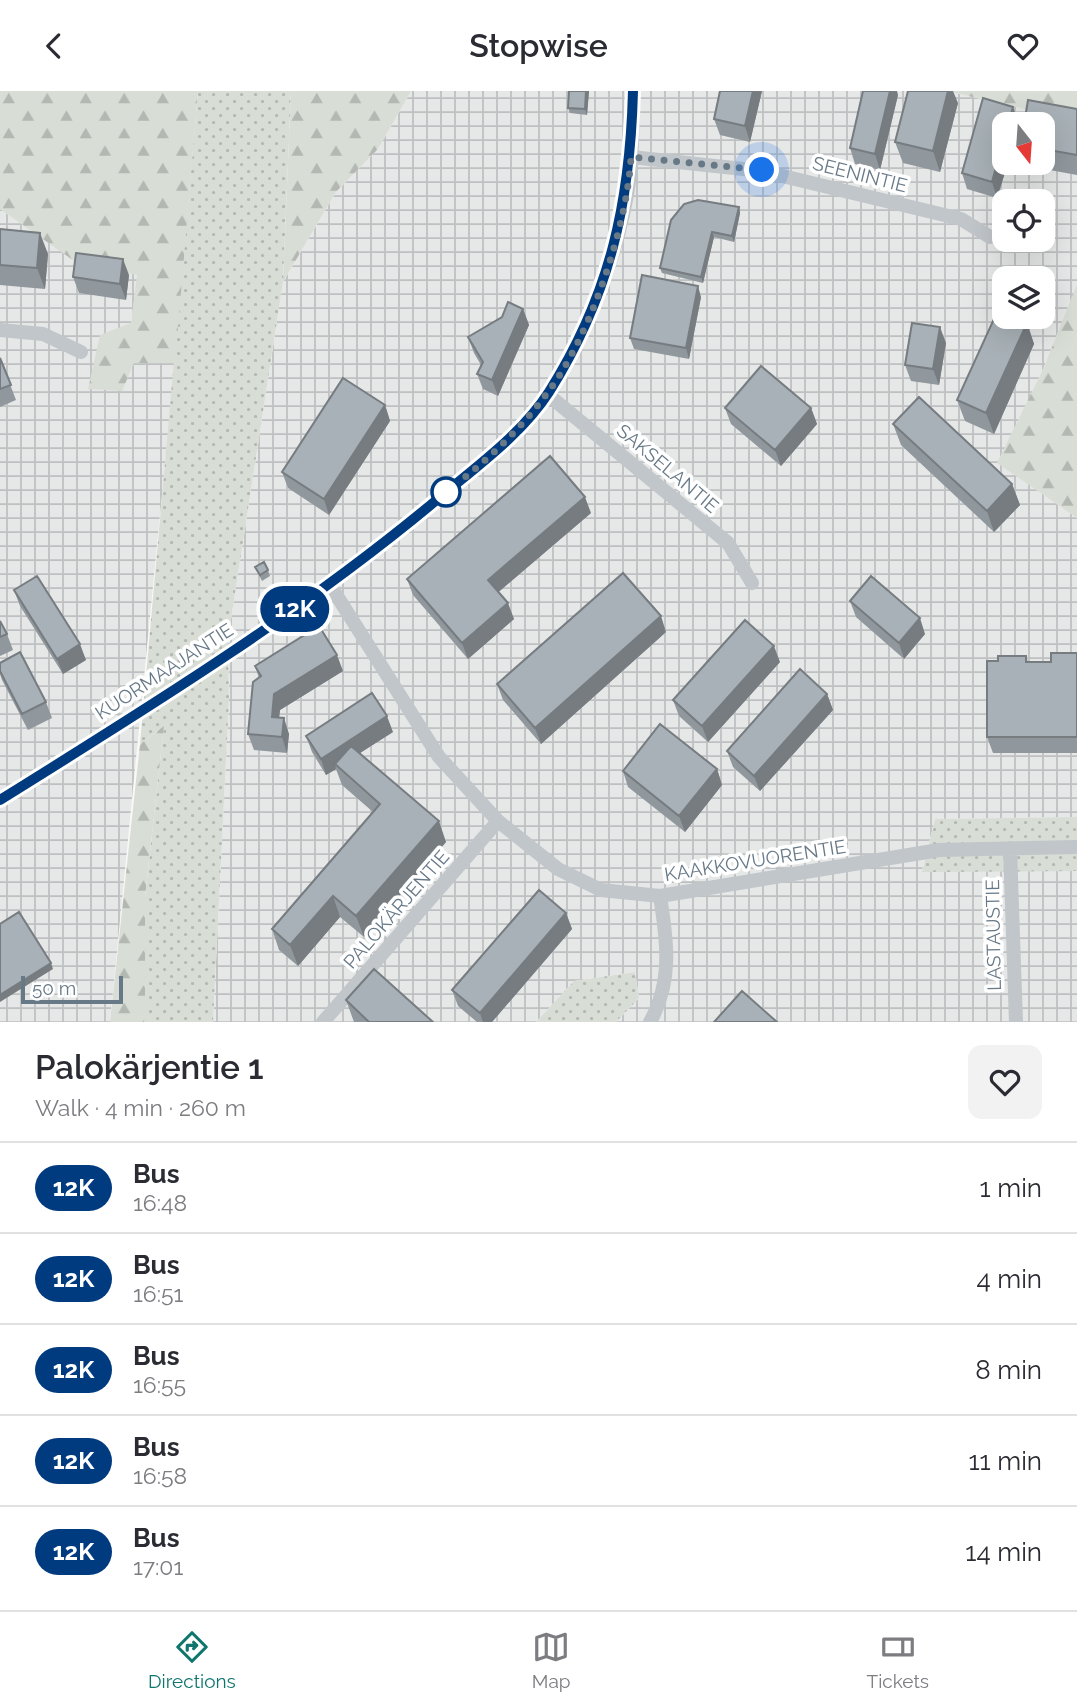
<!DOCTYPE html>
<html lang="en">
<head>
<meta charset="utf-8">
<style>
	body { margin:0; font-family:Raleway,sans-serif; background:#f2f2f3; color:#2b2b33; height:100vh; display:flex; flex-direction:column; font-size:26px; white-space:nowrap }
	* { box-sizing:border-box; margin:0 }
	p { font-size:23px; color:#7c7c81 }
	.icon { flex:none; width:38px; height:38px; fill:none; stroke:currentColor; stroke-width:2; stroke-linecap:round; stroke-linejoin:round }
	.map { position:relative; height:931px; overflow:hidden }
	.drawer { display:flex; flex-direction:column; background:#fff; flex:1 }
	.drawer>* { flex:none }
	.badge { padding:0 14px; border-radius:23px; font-size:24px; line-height:46px }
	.needle { width:46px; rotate:163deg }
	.tools { position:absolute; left:992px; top:21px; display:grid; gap:14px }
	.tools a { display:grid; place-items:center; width:63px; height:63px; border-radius:14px; background:#fff; box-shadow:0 7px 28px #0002; font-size:35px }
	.scale { position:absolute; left:21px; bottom:18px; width:102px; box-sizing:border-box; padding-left:7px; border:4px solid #677987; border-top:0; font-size:19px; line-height:24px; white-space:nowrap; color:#677987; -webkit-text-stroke:5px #fff; paint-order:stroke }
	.you { position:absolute; width:35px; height:35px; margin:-18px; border:5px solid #fff; border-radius:50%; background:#1a73e8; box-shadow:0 0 0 10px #1a73e833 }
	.map>.badge { position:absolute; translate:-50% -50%; box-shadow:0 0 0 4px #fff }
	.round { display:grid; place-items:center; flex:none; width:74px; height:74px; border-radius:14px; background:#f2f2f3 }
	.headline { display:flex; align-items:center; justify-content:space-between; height:119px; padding:0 35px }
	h1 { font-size:33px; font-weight:600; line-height:52px }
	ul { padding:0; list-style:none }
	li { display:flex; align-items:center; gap:21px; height:91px; padding:0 35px; border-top:2px solid #e1e1e2 }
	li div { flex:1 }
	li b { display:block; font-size:26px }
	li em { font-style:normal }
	li .badge { min-width:77px; font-weight:700; text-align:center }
	header { display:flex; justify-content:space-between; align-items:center; height:91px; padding:0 35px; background:#fff; font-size:32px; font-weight:600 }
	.tabs { display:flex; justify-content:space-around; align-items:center; height:98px; border-top:2px solid #e1e1e2; background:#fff; font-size:19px; color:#7c7c81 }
	.tabs a { display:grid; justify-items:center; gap:4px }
	.tabs .active { color:#0f766e }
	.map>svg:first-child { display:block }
</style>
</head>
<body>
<header><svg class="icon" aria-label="back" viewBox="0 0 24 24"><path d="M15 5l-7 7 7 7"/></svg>Stopwise<svg class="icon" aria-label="heart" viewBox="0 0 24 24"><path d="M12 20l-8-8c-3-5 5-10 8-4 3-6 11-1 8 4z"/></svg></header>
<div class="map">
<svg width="1077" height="931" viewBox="0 0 1077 931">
	<defs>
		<pattern id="industrial-grid" width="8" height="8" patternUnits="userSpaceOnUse" patternTransform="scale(1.75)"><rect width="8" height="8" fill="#e6e7e7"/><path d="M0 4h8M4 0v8" fill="none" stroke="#bec0c1"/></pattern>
		<pattern id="grass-dots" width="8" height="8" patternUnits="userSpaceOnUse" patternTransform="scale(1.75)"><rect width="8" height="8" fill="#d8ddd5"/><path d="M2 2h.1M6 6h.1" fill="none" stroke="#b3b8b2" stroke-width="1.8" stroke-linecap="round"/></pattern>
		<pattern id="forest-firs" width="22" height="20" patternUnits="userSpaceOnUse" patternTransform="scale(1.75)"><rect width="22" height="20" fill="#d8ddd5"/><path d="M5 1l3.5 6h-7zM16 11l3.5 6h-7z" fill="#b3b8b2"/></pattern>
	</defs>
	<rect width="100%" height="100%" fill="#f8f8f6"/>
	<path fill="url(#industrial-grid)" fill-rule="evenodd" d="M411,0H946L1077,30V194L1044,276L998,372L1077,427V726L935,728L922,780H1077V931H616L639,907L635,881L574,890L536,931H213L229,609L228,548L283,191L336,101L378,58ZM1004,33H1043V72H1004ZM1004,110H1043V149H1004ZM1004,187H1043V226H1004Z
		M0,118L78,172L138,183L131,232L134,272H175L110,931H0Z"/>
	<path fill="url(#grass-dots)" d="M198,0H291L283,191L228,548L229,609L213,931H145V806L164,635L140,653Z
		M1077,726V780L922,781L935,728Z
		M635,881L639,907L616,931H536L574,890Z"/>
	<path fill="url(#forest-firs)" d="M0,0H198L175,272H134L122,300L88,298L100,244L131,232L137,184L77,172L0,118Z
		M291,0H411L378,58L336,101L283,191Z
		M946,0H1077V30Z
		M1077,193V427L997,372L1044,276Z
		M164,635L145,806V931H110L140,653Z"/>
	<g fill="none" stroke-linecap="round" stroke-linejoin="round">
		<path stroke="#c1c6ca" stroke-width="14" d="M631,66L762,80L961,128L990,146
			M0,239L43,243L81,261
			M547,303L728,452L752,492
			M330,494L439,666L498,730L558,778L601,799L660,805L939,759L1077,756
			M0,709C151,616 304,521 439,407C477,375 522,343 549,301C589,237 620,160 630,84C633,57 632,28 633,0
			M1010,757L1016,931
			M323,931L498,730
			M650,931C673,890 667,849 660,805"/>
	</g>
	<path fill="#90989d" d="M569,0H589L587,24L570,22L568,17Z
		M720,0H762L750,51L720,44L714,28Z
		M898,4L880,79L855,73L850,57Z
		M958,12L940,81L903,72L895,51Z
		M1077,18V84L1028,75L1027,72H1043V33Z
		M1019,32L1004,72H1008L997,107L967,98L962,82Z
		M739,116L740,122L734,151L714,146L703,192L662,182L660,177Z
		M0,138L48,163L45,198L0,194Z
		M129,184L126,209L79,202L73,186Z
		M701,206L689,268L634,258L630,247Z
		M523,218L529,234L498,305L483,298L477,283L481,274L474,262L468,246Z
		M1027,232L1034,253L994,343L965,330L957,309Z
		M946,252L939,294L911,290L905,274Z
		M0,267L16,309L0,316Z
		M385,314L390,330L329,424L288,397L282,381Z
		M725,317H811L817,333L781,375L731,333Z
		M893,333L1012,393L1020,414L994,441L901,354Z
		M591,422L498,501L514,528L468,568L413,504L407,488Z
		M255,476L268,479L270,485L262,490Z
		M14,499L86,569L63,583L20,515Z
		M850,510L925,543L904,568L856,526Z
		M0,530L7,543L13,559L0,565Z
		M666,541L541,653L503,609L497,593Z
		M1077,562V662H993L987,646L998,570L1026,565L1028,571H1051Z
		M780,571L708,651L679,625L673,609Z
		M0,572L46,611L52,627L28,639L2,589L0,583Z
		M255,575L343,580L280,619L279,627L289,643L287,662L254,659L248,643L259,587Z
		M827,603L833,619L760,700L733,676L727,660Z
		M393,641L360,662L446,751L364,846L340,826L298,875L279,859L272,838L373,721L342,694L336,678L326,684L312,661L306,645Z
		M717,678L722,694L685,741L628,696L623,680Z
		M566,822L572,838L492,931H477L458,915L452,899Z
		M346,909L433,931H354Z"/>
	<path fill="#767c80" d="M586,0H589L587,24L585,18Z
		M753,0H762L750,51L745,35Z
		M890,0H897L898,4L880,79L875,63Z
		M948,0H953L958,12L940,81L933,60Z
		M1013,16L1019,32V33H1008Z
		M1004,47V72H1008L997,107L992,91Z
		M739,116L740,122L734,151L732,145Z
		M712,141L714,146L703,192L701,186Z
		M40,142L48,163L45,198L37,177Z
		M123,168L129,184L126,209L120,193Z
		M698,195L701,206L689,268L686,257Z
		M523,218L529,234L498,305L492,289Z
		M1027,232L1034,253L994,343L986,322Z
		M940,236L946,252L939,294L933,278Z
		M385,314L390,330L329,424L324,408Z
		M811,317L817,333L781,375L775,359Z
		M1012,393L1020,414L994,441L987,420Z
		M585,406L591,422L494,505L488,489Z
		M508,512L514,528L468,568L462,552Z
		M661,525L666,541L541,653L535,637Z
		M920,527L925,543L904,568L899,552Z
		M80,553L86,569L63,583L57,568Z
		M774,555L780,571L708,651L702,635Z
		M337,564L343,580L280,619L277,642L272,626L274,603Z
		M827,603L833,619L760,700L754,685Z
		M387,625L393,641L338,676L335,673L336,678L326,684L321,668Z
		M284,627L289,643L287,662L282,646Z
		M717,678L722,694L685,741L679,725Z
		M439,730L446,751L364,846L356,825Z
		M333,805L340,826L298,875L290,854Z
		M566,822L572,838L492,931H483L480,922Z
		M51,872L53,878L0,911V904Z"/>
	<path fill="#a8b1b7" stroke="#767c80" stroke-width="2" d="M569,0H586L585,18L568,17Z
		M720,0H753L745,35L714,28Z
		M863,0H890L875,63L850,57Z
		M908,0H948L933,60L895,51Z
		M983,7L1013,16L1008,33H1004V47L992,91L962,82Z
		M1028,9L1077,18V64L1043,58V33H1024Z
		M698,109L739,116L732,145L712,141L701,186L660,177L671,129L684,113Z
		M0,138L40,142L37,177L0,174Z
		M76,162L123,168L120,193L73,186Z
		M642,184L698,195L686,257L630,247Z
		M508,211L523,218L492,289L477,283L483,271L468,246L502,226Z
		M998,219L1004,222V226H1013L1027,232L986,322L957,309Z
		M912,232L940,236L933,278L905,274Z
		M0,267L11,294L0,298Z
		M761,275L811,317L775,359L725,317Z
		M343,287L385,314L324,408L282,381Z
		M919,306L1012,393L987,420L893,333Z
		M550,365L585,406L488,489L508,512L462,552L407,488Z
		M264,471L268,479L260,484L255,476Z
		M623,482L661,525L535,637L497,593Z
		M37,485L80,553L57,568L14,499Z
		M871,485L920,527L899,552L850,510Z
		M745,529L774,555L702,635L673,609Z
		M0,530L7,543L0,546Z
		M319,535L337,564L274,603L272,626L284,627L282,646L248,643L253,591L261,585L255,575Z
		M20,561L46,611L22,623L0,580V572Z
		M1051,562H1077V646H987V570H998V565H1026V571H1051Z
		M800,578L827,603L754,685L727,660Z
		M372,602L387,625L321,668L306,645Z
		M660,633L717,678L679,725L623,680Z
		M351,655L439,730L356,825L333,805L290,854L272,838L380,713L335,673Z
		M539,799L566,822L480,922L452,899Z
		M19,821L51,872L0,904V833Z
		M374,878L433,931H369L346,909Z
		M742,900L777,931H714Z"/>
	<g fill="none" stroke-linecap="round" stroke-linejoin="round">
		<defs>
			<path id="line" d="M0,709C151,615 303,521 439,407C477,375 522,343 549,301C610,204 630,113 633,0"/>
		</defs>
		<use href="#line" stroke="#fff" stroke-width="16"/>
		<use href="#line" stroke="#003b80" stroke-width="10"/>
		<path stroke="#677987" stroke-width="7" stroke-dasharray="0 12.6" d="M446,401C482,374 518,341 545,305C589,249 627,137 631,66L762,79"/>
	</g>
	<circle fill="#fff" stroke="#003b80" stroke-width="3.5" cx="446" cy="401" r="14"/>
	<g text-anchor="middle" stroke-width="7" stroke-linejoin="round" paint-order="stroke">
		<g font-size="19" fill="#677987" stroke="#fff">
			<text transform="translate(860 83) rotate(14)" y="7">SEENINTIE</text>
			<text transform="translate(668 377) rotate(40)" y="7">SAKSELANTIE</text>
			<text transform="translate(164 580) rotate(-33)" y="7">KUORMAAJANTIE</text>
			<text transform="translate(755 769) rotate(-9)" y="7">KAAKKOVUORENTIE</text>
			<text transform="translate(396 818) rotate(-49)" y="7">PALOKÄRJENTIE</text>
			<text transform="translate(993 844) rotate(-91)" y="7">LASTAUSTIE</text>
		</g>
	</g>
</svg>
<div class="tools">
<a><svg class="needle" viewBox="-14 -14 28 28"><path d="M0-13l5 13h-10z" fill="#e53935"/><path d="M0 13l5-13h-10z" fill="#7c7c81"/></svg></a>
<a><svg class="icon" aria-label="locate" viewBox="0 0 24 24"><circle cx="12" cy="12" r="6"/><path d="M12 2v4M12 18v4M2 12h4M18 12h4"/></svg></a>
<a><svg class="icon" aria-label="layers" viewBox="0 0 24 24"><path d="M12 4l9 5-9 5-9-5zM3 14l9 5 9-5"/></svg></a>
</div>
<div class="scale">50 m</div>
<div class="you" style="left:762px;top:79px"></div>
<b class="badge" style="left:295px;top:518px;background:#003b80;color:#fff">12K</b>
</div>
<section class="drawer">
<div class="headline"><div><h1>Palokärjentie 1</h1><p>Walk · 4 min · 260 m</p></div><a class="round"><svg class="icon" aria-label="heart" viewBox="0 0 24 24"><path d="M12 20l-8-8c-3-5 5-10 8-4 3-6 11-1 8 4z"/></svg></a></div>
<ul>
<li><span class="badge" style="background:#003b80;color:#fff">12K</span><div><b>Bus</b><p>16:48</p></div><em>1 min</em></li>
<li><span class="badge" style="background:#003b80;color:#fff">12K</span><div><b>Bus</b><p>16:51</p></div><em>4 min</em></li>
<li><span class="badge" style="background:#003b80;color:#fff">12K</span><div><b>Bus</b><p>16:55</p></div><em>8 min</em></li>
<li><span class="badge" style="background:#003b80;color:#fff">12K</span><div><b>Bus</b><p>16:58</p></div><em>11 min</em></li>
<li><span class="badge" style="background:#003b80;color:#fff">12K</span><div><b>Bus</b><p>17:01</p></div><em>14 min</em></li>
</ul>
</section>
<nav class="tabs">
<a class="active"><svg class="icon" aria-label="directions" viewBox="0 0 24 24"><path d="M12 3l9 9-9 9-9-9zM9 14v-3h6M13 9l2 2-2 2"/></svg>Directions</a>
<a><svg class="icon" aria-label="map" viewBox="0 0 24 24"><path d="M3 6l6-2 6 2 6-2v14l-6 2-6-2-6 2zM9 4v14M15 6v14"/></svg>Map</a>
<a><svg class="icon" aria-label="tickets" viewBox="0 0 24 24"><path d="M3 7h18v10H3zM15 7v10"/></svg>Tickets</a>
</nav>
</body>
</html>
